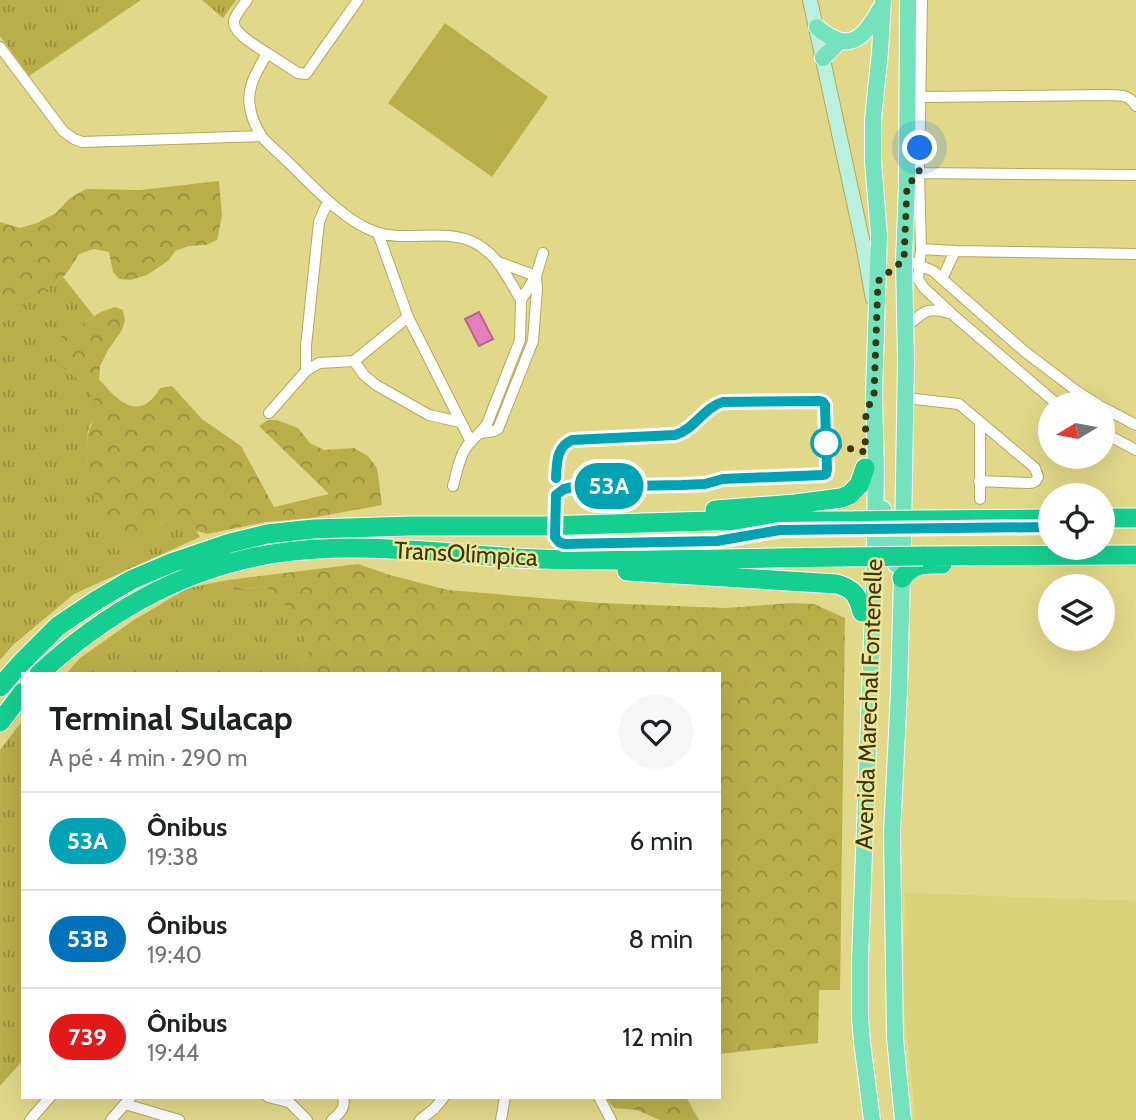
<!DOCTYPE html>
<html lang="pt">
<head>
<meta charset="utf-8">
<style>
	body { margin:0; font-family:Cabin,sans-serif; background:#f6f6f6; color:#202124; height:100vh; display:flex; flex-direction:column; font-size:26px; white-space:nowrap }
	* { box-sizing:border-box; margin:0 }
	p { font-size:23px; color:#757577 }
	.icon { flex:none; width:38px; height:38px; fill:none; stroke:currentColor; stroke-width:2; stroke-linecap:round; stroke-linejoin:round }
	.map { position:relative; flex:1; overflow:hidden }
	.panel { position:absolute; left:21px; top:672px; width:700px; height:427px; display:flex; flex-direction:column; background:#fff; border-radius:0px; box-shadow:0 7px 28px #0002 }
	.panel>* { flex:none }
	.badge { padding:0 14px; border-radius:23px; font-size:24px; line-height:46px }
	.needle { width:46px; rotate:260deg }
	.fabs { position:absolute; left:1038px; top:392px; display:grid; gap:14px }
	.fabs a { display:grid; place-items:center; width:77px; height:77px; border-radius:50%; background:#fff; box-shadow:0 7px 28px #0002; font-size:35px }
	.you { position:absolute; width:35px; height:35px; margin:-18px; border:5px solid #fff; border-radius:50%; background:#1a73e8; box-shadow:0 0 0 10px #1a73e833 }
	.map>.badge { position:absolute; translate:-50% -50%; box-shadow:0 0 0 4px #fff }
	.round { display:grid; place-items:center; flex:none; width:74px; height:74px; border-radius:37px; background:#f6f6f6 }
	.headline { display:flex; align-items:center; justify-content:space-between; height:119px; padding:0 28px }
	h1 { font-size:33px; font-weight:800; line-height:52px }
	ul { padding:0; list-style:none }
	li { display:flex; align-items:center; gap:21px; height:98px; padding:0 28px; border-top:2px solid #e0e0e0 }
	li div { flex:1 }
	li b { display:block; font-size:26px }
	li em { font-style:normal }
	li .badge { min-width:77px; font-weight:700; text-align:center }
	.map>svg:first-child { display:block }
</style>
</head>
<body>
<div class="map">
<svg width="1136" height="1120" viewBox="0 0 1136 1120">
	<defs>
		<pattern id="grass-tufts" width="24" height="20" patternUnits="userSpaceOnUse" patternTransform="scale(1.75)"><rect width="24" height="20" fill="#baae4b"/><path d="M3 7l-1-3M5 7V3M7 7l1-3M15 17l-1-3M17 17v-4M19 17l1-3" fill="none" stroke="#988e3d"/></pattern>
		<pattern id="forest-crowns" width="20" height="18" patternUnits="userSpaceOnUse" patternTransform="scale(1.75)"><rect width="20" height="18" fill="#baae4b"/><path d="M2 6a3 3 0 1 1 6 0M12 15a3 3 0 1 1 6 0" fill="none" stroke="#988e3d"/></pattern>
	</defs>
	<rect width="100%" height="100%" fill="#e1d889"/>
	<path fill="#dbd178" d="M905,893L1136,901V1120H916L903,1001Z"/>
	<path fill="url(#grass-tufts)" d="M0,0H141L29,76L0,36Z
		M202,0H236L223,18Z
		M63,277L94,316L63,336L65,369C80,379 99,393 96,413C95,418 91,423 89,428C85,440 87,454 87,467L151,531C167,518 169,516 190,521L200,537L74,594L13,645L0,660V322Z
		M228,580L233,589H245L264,586L282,601L296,618L303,634L308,651L299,674H66L80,658L134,620L188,588Z
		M23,720V1060L0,1086V750Z"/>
	<path fill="url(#forest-crowns)" d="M219,181L222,216L217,240L206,245L189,246L175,251L169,260L147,275L131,280L119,279L113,272L109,252L94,249L79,254L69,270L63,277L0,322V222L20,228L37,223L56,213L70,198L86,189L140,190Z
		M115,307L123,310L125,320L122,330L108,350L100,366L99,379C118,402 140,423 160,388L172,386L202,419L241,446L274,507L329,494L259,426L268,420H277L298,428L310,443L324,450L354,448L368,456L377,468L382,505L311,518L266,522L207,534L197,531L189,521C156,513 163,530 138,538C133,540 126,539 121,539C99,512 82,475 87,439C89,426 98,416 95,403C87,374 58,374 52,351L62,336L101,312Z
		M358,564L390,575L448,590L600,603L725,608L793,603L814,604L845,618L840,990H819L818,1043L719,1054V674H299L308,651L303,634L295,618L282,601L264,586L245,589H233L228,580Z
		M605,1097H686L699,1120H660L637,1110L614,1108Z"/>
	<path fill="#baae4b" d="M445,23L548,97L492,177L388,103Z"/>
	<path fill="#e47ebf" stroke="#b1688c" stroke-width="2" d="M479,312L493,339L479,346L465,319Z"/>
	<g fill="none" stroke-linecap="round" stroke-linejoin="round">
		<defs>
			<path id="minor" d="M247,0C243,6 236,13 234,21C232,33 258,47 267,53C258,71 246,86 250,107C251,116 257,129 262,137C270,146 280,154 289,163C312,185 345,222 376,232C405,242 443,229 471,241C497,252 507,277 521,300
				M922,0L919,173L921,249L918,279L924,288L952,314
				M0,47L63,131L74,139L82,142L261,136
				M267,53L298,73L306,74L358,0
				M921,97L1108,95C1121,96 1129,94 1136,106
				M916,176L919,173L1136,175
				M378,233L408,317L471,442
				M921,249L955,251L1136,254
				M498,262L536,276
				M915,263L933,271L1024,351L1078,392L1097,404
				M942,279L955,251
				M905,328C925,311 926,306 952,314L1057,404
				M354,361L364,375L376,385L429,415L460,422
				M306,371V346L319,222L328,201
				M906,398L959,404L1035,468L1038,477C1036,483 1032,483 1027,483L979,481
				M1102,407L1136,425
				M269,413L306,371L319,363L354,361L408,317
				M1102,432L1136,450
				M481,433L494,431L498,429L533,341L537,289L536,276
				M453,486C457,472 459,457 467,446C473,438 481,433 487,424L520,340L521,300L536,276L543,253
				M980,499V423
				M268,1097L288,1102
				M284,1097L307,1120
				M599,1097L611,1120
				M125,1104L179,1120
				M30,1120L50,1097
				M111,1120L131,1097
				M332,1120C340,1113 346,1108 343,1097
				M420,1120L434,1109L444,1097
				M501,1120L505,1097"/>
			<path id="secondary" d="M810,0L862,239L873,299"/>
			<path id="primary" d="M817,27C848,54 863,40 880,9
				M823,58L839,42
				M883,509L894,561L896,565
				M872,1120L862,1042L860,1017V960L874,586L876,471L874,395L879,235L873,161V119L880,52L883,0
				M903,1120L895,1038L892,834L899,691L903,538L906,361L904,260L907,185L908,0"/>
			<path id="motorway" d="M715,510L795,504L841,498L849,495L859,485L865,468
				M1102,518H1136
				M920,520L1050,519
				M923,556L1136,555
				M627,571L837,584C854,589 858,596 862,612
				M902,578C914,563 924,564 942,564
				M39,674C104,614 182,569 271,554C315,547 363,547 408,550C452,552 496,558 540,559C641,562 742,558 842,557
				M0,687L21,663L58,626L97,600L131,580L171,563L230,543L267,534L313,529L411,526H543L710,521H842
				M0,722L23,692"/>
		</defs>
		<use href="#minor" stroke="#b2a95b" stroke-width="12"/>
		<use href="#secondary" stroke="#b2a95b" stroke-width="16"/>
		<use href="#primary" stroke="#fff" stroke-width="18"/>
		<use href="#motorway" stroke="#fff" stroke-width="21"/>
		<use href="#minor" stroke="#fff" stroke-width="10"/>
		<use href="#secondary" stroke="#b9f1de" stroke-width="14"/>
		<use href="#primary" stroke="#73e2bd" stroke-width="16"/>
		<use href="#motorway" stroke="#15cf91" stroke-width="19"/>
		<defs>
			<path id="motorway-bridge" d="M842,521L920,520
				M842,557L923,556"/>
		</defs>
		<use href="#motorway-bridge" stroke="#fff" stroke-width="21" stroke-linecap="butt"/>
		<use href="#motorway-bridge" stroke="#15cf91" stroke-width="19"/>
	</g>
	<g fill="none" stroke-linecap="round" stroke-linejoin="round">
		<defs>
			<path id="line" d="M556,478C557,463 556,447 572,440L675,435C695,429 704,407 723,402L820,401L823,402L825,405L827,470L826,474L823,475L723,479L705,484L682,485L573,487L564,489L556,495L555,537L559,542L564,544L717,541L780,530L1050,527"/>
		</defs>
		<use href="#line" stroke="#fff" stroke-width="16"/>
		<use href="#line" stroke="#00a3b4" stroke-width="10"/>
		<path stroke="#393614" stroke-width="7" stroke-dasharray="0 12.6" d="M826,443L865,452L866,412L874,395L878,281L904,260L907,186L919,173L920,148"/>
	</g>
	<circle fill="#fff" stroke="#00a3b4" stroke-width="3.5" cx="826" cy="443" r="14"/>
	<g text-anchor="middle" stroke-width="5" stroke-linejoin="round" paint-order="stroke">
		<g font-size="24" fill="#393614" stroke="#eee595">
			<text transform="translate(466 554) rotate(3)" y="8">TransOlímpica</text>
			<text transform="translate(869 704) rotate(-88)" y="8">Avenida Marechal Fontenelle</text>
		</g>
	</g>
</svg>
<div class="fabs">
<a><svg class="needle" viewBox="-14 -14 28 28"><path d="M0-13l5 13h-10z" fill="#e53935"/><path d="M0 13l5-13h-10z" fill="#757577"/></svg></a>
<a><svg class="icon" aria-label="locate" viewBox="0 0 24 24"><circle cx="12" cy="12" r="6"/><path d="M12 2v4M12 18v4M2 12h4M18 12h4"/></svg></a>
<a><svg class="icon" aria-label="layers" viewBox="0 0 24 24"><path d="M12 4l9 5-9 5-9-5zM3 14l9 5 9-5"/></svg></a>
</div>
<div class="you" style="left:920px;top:148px"></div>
<b class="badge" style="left:609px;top:486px;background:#00a3b4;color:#fff">53A</b>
<section class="panel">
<div class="headline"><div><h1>Terminal Sulacap</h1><p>A pé · 4 min · 290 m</p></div><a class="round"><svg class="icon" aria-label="heart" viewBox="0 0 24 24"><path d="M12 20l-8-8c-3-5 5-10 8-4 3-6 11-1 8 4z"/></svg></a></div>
<ul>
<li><span class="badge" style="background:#00a3b4;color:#fff">53A</span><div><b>Ônibus</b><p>19:38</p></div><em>6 min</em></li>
<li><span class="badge" style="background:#0072bc;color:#fff">53B</span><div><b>Ônibus</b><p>19:40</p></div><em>8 min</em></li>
<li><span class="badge" style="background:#e31919;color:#fff">739</span><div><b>Ônibus</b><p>19:44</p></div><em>12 min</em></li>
</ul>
</section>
</div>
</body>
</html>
